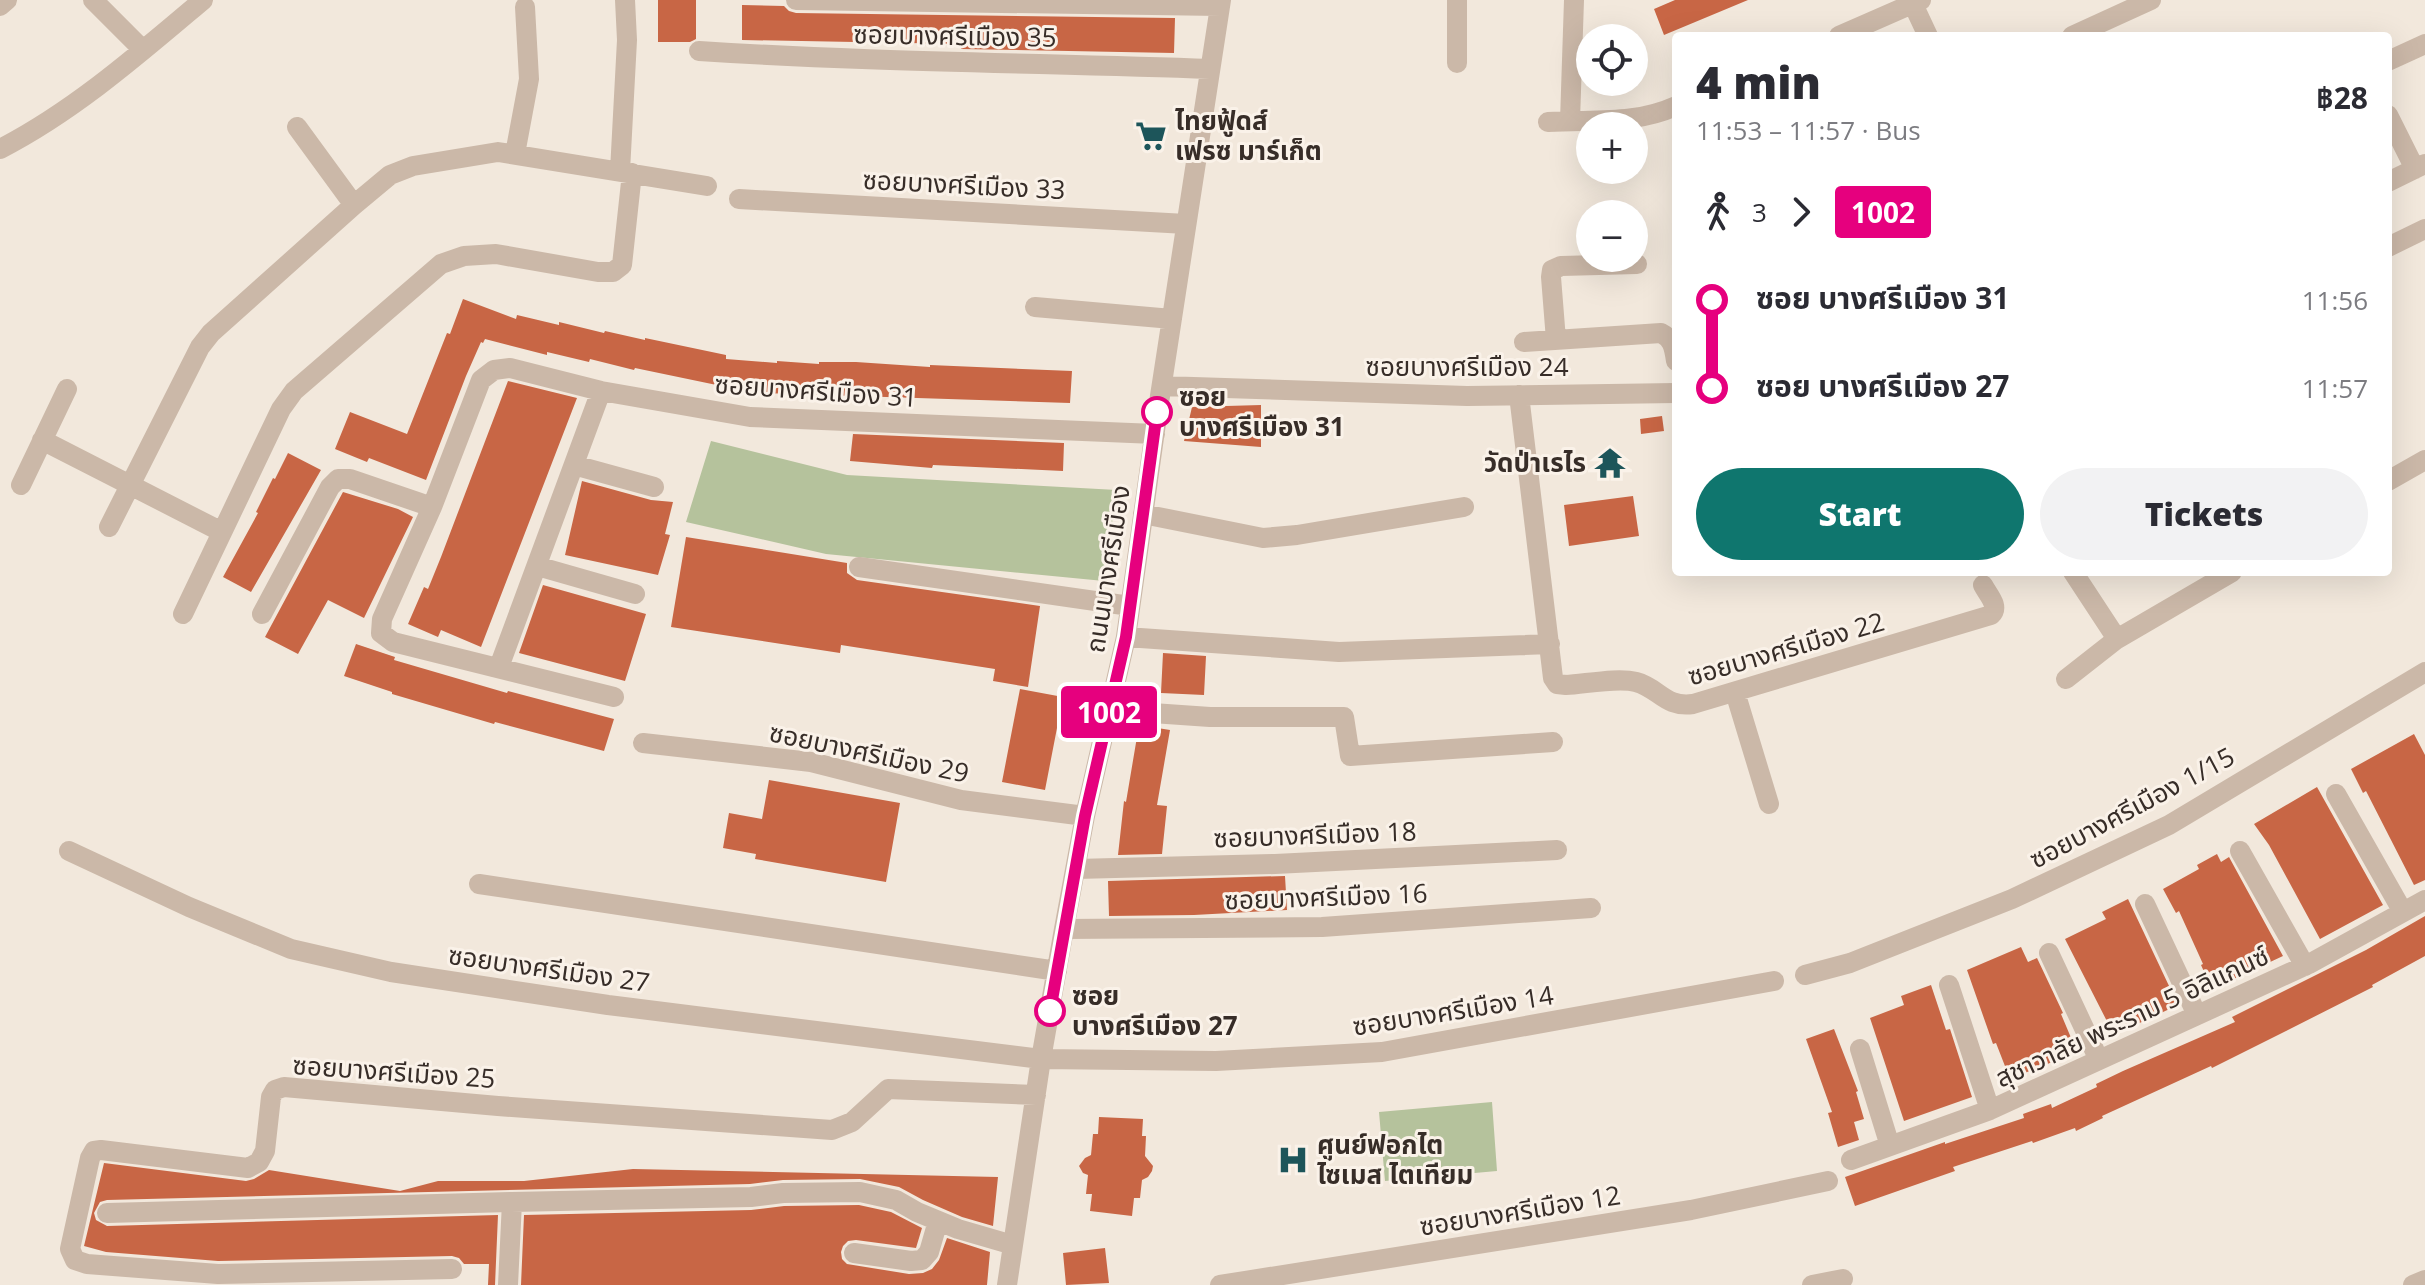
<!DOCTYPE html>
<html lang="en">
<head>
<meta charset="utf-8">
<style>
	body { margin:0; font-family:"Open Sans","Noto Sans Thai",sans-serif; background:#f2f2f3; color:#2b2b33; height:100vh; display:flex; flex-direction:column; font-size:30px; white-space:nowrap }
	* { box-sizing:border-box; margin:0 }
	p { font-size:26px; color:#7c7c81 }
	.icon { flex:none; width:44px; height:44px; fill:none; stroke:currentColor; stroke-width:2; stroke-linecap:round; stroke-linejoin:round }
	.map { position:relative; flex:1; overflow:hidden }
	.details { position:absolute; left:1672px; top:32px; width:720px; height:544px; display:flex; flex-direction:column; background:#fff; border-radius:8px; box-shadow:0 8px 32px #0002 }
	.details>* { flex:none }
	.badge { padding:0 16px; border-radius:6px; font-size:28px; line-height:52px }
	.buttons { position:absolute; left:1576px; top:24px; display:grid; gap:16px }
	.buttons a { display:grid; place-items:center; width:72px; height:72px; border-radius:50%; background:#fff; box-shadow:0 8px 32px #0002; font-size:40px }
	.map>.badge { position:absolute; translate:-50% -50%; box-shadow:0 0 0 4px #fff }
	.legs { display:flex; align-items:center; gap:12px; height:88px; padding:0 24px; font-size:26px }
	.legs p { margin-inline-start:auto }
	.headline { display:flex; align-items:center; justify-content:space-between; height:136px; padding:0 24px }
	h1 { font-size:44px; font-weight:800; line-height:60px }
	.cta { display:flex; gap:16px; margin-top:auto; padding:16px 24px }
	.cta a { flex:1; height:92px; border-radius:48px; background:#0f766e; color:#fff; font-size:32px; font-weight:800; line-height:92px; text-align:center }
	.cta a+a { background:#f2f2f3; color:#2b2b33 }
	ul { padding:0 24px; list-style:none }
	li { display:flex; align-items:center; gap:28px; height:88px; font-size:30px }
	li i { display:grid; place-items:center; width:12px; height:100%; margin:0 10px; background:currentColor }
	li i::after { content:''; width:20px; height:20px; margin:-10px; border:6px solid; border-radius:50%; background:#fff }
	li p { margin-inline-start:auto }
	li:first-child i { background:linear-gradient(#0000 50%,currentColor 0) }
	li:last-child i { background:linear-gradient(currentColor 50%,#0000 0) }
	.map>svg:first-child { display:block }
</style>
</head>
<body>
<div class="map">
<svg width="2425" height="1285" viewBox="0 0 2425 1285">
	<rect width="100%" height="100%" fill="#f2e8dc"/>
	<path fill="#b5c29c" d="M711,441L847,475L1117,490L1104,581L826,554L686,522Z
		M1492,1102L1497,1171L1385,1181L1379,1112Z"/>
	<path fill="#c86645" d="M658,0H696V39L690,42H658Z
		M1675,0H1748L1664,35L1654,9Z
		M742,5L784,6L789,11L796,13L1175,18L1174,53L961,49V44L742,40Z
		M463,299L516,319L517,315L559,325V322L604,333L605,331L645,340V338L726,355V359L777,363V361L819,364V362H856L930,367V365L1072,371L1070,403L731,392V388L635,368L634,370L590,359L589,362L547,352V355L485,339L483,343L481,342L466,376L426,480L369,458L367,462L335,449L350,412L407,434L447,333L450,334Z
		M508,381L577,398L481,647L441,630L438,637L408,624L424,587L428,589L441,557Z
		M1261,405V447L1184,441L1192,407Z
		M1662,416L1664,431L1641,434L1640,419Z
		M853,434L1064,443L1063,471L933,465L932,468L850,461Z
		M288,453L321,470L251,592L223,577L258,513L256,512L273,478L275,479Z
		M582,481L651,500L673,502L665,534L670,535L658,575L565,555Z
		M343,492L398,509L413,517L364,618L328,600L298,654L265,637Z
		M1633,496L1639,536L1569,546L1564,505Z
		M686,537L847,563V573L857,580L1040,606L1028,687L993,681L995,669L841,645L840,653L671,627Z
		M543,585L646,614L625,681L519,653Z
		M356,644L395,657L394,660L507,693L508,691L614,719L604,751L495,722L494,724L392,694V692L344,676Z
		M1163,653L1206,656L1204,695L1161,693Z
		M1020,689L1063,697L1045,790L1002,782Z
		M1139,725L1170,730L1157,805L1167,806L1162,854L1118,855L1124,801L1126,802Z
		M2414,734L2425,755V880L2414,885L2366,791L2363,793L2351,769Z
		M769,780L900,803L886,882L755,859L756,854L723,848L729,813L762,819Z
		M2317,787L2383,905L2320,939L2269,845L2254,824Z
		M2217,854L2221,862L2229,857L2283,956L2212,989L2201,965L2203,964L2179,911L2176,913L2163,889L2199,869L2197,865Z
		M1285,876L1287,910L1194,915L1109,916L1108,881Z
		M2128,899L2178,1005L2114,1035L2065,939L2106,919L2102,912Z
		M2425,916V956L2372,985L2373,987L2282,1033L2212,1068L2211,1066L2102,1116L2103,1118L2076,1131L2075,1128L2033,1143L2032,1141L1953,1167L1955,1171L1855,1206L1845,1177L1945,1142V1144L2024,1118L2023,1114L2051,1104L2052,1108L2097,1087L2096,1084L2123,1071L2235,1022L2232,1017L2366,950Z
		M2021,947L2028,962L2037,958L2063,1013L2061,1014L2077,1052L2010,1079L1996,1043L1993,1044L1967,970Z
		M1931,985L1946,1030L1950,1029L1972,1097L1904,1121L1870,1018L1904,1005L1901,996Z
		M1834,1029L1858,1091L1856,1092L1864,1119L1854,1122L1859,1140L1838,1147L1828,1113L1832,1112L1806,1039Z
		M1099,1117L1143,1119L1142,1136H1146L1145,1156L1153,1166L1152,1171L1148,1177L1142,1180L1140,1198H1134L1132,1216L1090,1211L1092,1194H1086L1088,1175L1083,1173L1079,1166L1085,1158L1091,1155L1093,1134H1098Z
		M104,1163L246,1181L254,1179L269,1170L400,1191L438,1181H524L633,1169L998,1177L993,1226L962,1217L923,1200L899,1187L860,1179L783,1180L750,1184L107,1200L100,1202L94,1213L96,1220L107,1226L498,1215L495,1285H488L489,1264H464L459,1258L452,1256L218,1261L106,1252L84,1246Z
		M859,1205L891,1212L922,1228L916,1248L856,1240L848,1241L843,1246L841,1252L842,1259L847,1264L909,1274L923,1273L932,1269L939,1260L947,1238L990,1252L987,1285H521L524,1215L751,1210L784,1206Z
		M1105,1248L1109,1283L1066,1285L1063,1253Z"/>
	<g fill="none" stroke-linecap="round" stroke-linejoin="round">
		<path stroke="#cbb8a8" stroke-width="20" d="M93,0L143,50
			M796,0L1220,6
			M1913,4L1928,36
			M0,6L7,0
			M1839,36L1921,0
			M2072,36L2151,0
			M699,51C869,62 1040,63 1210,69
			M2388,61L2425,44
			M1457,63V0
			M2388,115L2415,169
			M1570,121L1574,0
			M1548,122C1593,119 1634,125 1676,106
			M297,127L354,205
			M0,149C74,111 139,54 203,0
			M515,154L529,79L525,7
			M620,171L627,40L625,0
			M2388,182L2425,164
			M739,199L1186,224
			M2388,247L2425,229
			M1035,307L1172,319
			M1556,340L1551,277L1552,270L1561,266L1637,264
			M1524,342L1661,333C1673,339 1674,348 1676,361
			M1162,386L1467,396L1676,393
			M1519,395L1553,678L1557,684L1566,685C1585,684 1618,677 1636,682C1659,688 1665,708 1693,704L1991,615C2000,606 1988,595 1983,585
			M42,440L222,532
			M574,465L654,487
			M2388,481L2425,460
			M21,485L67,389
			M1143,514L1263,538L1297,535L1464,507
			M109,527L200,347L211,333L354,205L390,175L413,166L498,152L707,186
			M537,566L635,594
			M859,567L1130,606
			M2073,572L2117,639
			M183,614L281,409L294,391L441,264L464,256L496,254L598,272H613L622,265L632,173
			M262,614L330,487L338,479H350L432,507
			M1126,637L1339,652L1550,644
			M499,667L601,391
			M2066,679L2117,639L2232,572
			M1735,692L1769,804
			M614,697L393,642L381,633L382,619L432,507L481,380L494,370L510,368L601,391L750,417L1155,434
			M1109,710L1210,717H1344L1350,756L1553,742
			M643,743L811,762L961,800L1085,816
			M2336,794L2403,912
			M69,851L189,907L291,949L391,972L608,1005L1041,1059L1216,1061L1382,1052L1774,981
			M2240,851L2305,966
			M1076,869L1275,864L1557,850
			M479,884L1057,971
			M2145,904L2197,1015
			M1064,929L1322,927L1591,908
			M2049,953L2099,1060
			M1805,975L1850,963L2012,899L2169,825L2425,672
			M1949,985L1990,1110
			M1860,1049L1890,1146
			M1851,1160L1990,1110L2309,964L2425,900
			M107,1213L512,1202
			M854,1253L911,1261L922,1260L929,1252L938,1221
			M452,1269L218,1274L87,1264L75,1260L70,1249L90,1158L94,1151L101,1150L248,1168L259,1162L265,1151L271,1097L275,1090L284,1087L498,1106L832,1130L852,1122L888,1089L1036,1095
			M508,1285L512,1202L751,1197L783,1193L860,1192L896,1200L917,1212L958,1229L1013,1245
			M1007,1285L1041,1059L1064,929L1085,816L1126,637L1158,409L1221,0
			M1220,1285L1691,1210L1828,1181
			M1812,1285L1843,1279
			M2413,1285L2425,1280"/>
	</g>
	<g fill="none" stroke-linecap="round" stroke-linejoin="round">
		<defs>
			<path id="line-1" d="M1050,1011L1085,816L1126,637L1157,412"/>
		</defs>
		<use href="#line-1" stroke="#fff" stroke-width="18"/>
		<use href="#line-1" stroke="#e6007e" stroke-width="12"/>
	</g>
	<defs>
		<symbol id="supermarket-bare" viewBox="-9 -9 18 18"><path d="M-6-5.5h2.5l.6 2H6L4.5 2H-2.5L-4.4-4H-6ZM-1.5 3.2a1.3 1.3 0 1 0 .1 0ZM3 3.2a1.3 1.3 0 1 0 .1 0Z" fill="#1d555a" stroke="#faf2e9" stroke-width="2.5" paint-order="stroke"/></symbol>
		<symbol id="temple-bare" viewBox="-9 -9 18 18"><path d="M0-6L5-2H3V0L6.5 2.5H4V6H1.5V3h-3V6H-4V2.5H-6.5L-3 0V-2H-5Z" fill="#1d555a" stroke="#faf2e9" stroke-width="2.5" paint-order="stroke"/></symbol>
		<symbol id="hospital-bare" viewBox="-9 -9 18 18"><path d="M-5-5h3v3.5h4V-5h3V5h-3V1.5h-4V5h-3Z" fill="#1d555a" stroke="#faf2e9" stroke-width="2.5" paint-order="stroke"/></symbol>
	</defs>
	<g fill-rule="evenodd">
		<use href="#supermarket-bare" x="1129" y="114" width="44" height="44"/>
		<use href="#temple-bare" x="1588" y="441" width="44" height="44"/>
		<use href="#hospital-bare" x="1271" y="1138" width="44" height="44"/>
	</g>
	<g fill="#fff" stroke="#e6007e" stroke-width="4">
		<circle cx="1157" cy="412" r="14"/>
		<circle cx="1050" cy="1011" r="14"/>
	</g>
	<g text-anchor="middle" stroke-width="6" stroke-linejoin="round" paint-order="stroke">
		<g font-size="26" fill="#372d28" stroke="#faf2e9">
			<text transform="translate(955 36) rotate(1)" y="9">ซอยบางศรีเมือง 35</text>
			<text transform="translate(964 185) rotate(3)" y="9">ซอยบางศรีเมือง 33</text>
			<text x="1467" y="376">ซอยบางศรีเมือง 24</text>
			<text transform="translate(816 391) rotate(4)" y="9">ซอยบางศรีเมือง 31</text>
			<text transform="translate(1108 569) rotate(-81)" y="9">ถนนบางศรีเมือง</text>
			<text transform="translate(1786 649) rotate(-16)" y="9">ซอยบางศรีเมือง 22</text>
			<text transform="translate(869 753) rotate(12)" y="9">ซอยบางศรีเมือง 29</text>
			<text transform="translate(2132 808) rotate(-28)" y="9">ซอยบางศรีเมือง 1/15</text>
			<text transform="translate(1315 835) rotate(-2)" y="9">ซอยบางศรีเมือง 18</text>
			<text transform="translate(1326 897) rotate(-2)" y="9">ซอยบางศรีเมือง 16</text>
			<text transform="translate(549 969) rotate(8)" y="9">ซอยบางศรีเมือง 27</text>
			<text transform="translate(1453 1011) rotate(-9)" y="9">ซอยบางศรีเมือง 14</text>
			<text transform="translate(2132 1017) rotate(-25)" y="9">สุชาวาลัย พระราม 5 อิลิแกนซ์</text>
			<text transform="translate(394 1072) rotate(4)" y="9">ซอยบางศรีเมือง 25</text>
			<text transform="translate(1520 1211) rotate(-9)" y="9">ซอยบางศรีเมือง 12</text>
		</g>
		<g font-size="26" font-weight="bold" fill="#372d28" stroke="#faf2e9" text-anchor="start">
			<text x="1175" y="130">ไทยฟู้ดส์<tspan x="1175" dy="30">เฟรซ มาร์เก็ต</tspan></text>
			<text x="1586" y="472" text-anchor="end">วัดป่าเรไร</text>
			<text x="1317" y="1154">ศูนย์ฟอกไต<tspan x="1317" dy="30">ไซเมส ไตเทียม</tspan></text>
		</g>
		<g font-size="26" font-weight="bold" fill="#372d28" stroke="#faf2e9" text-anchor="start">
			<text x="1179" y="406">ซอย<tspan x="1179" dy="30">บางศรีเมือง 31</tspan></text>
			<text x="1072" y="1005">ซอย<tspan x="1072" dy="30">บางศรีเมือง 27</tspan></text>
		</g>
	</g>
</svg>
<div class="buttons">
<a><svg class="icon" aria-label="locate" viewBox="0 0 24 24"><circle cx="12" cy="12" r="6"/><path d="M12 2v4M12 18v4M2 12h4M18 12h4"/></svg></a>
<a>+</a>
<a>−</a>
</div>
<b class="badge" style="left:1109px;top:712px;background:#e6007e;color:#fff">1002</b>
<section class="details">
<div class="headline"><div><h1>4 min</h1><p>11:53 – 11:57 · Bus</p></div><b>฿28</b></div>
<div class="legs"><svg class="icon" aria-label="walk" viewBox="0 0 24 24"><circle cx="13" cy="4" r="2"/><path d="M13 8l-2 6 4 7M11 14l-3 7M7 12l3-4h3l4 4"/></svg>3<svg class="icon" aria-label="forward" viewBox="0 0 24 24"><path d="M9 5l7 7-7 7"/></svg><b class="badge" style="background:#e6007e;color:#fff">1002</b></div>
<ul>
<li><i style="color:#e6007e"></i><b>ซอย บางศรีเมือง 31</b><p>11:56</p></li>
<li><i style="color:#e6007e"></i><b>ซอย บางศรีเมือง 27</b><p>11:57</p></li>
</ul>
<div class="cta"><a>Start</a><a>Tickets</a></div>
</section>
</div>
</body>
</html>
